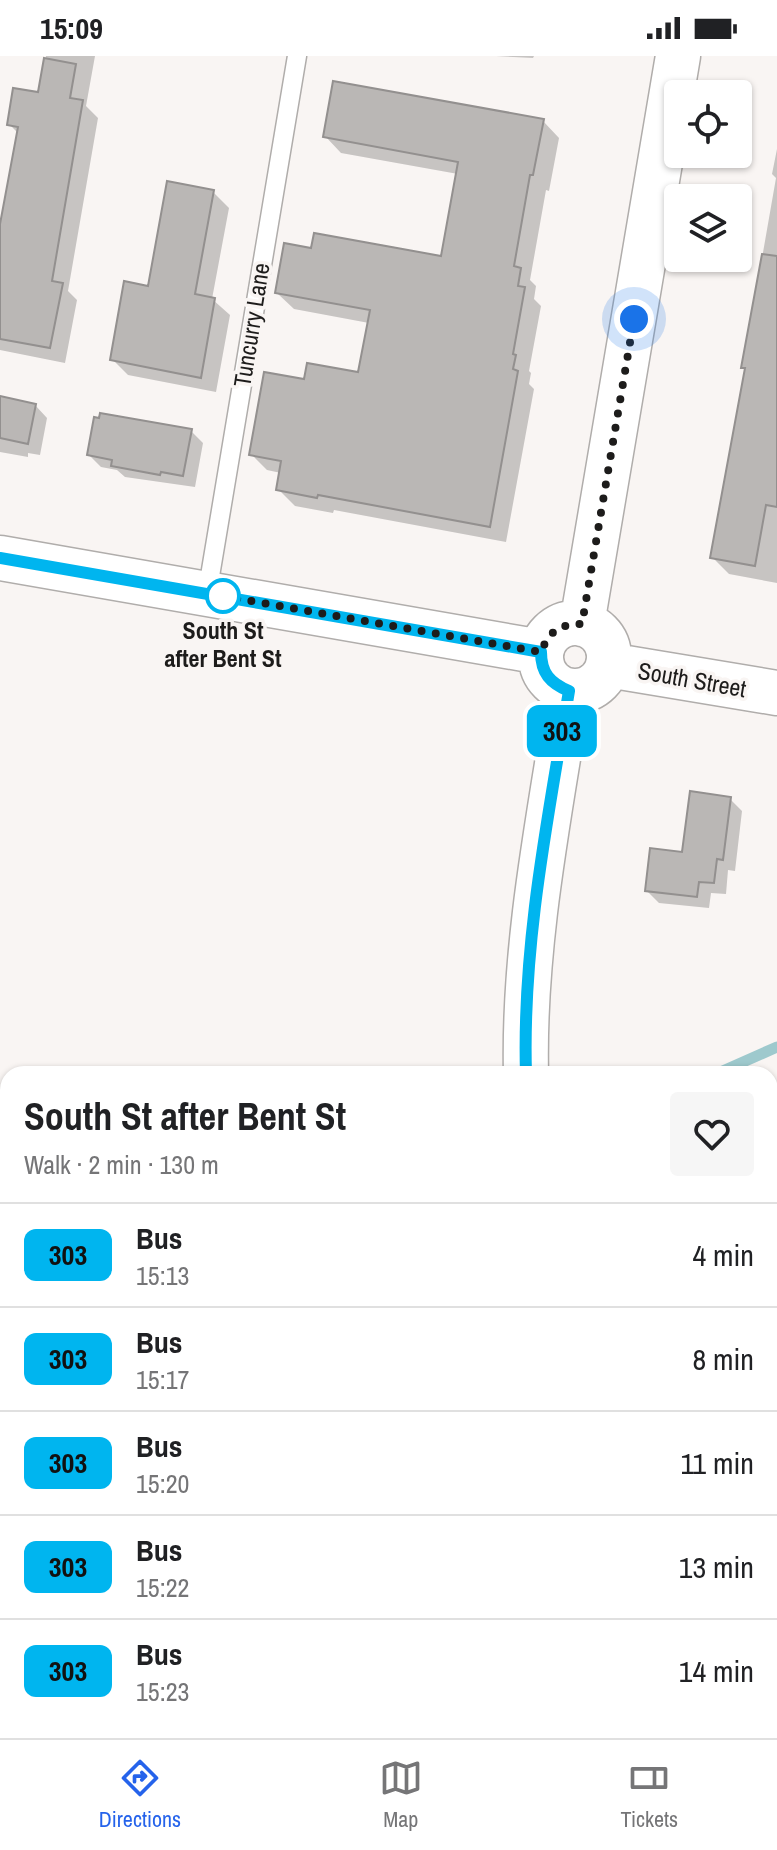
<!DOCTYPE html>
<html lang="en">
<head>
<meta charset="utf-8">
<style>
	body { margin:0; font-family:"Archivo Narrow",sans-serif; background:#f6f6f6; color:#202124; height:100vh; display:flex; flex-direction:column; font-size:30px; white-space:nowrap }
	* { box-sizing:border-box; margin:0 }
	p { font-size:26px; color:#757577 }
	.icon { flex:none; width:44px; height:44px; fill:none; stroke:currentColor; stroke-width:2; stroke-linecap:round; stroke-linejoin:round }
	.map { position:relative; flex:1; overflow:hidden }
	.drawer { position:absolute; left:0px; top:1010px; width:778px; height:672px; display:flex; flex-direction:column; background:#fff; border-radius:24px 24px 0 0; box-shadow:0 2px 6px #0004 }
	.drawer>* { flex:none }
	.badge { padding:0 16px; border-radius:12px; font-size:28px; line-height:52px }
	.tools { position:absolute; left:664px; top:24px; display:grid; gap:16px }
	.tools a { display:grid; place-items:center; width:88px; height:88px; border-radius:8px; background:#fff; box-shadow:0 2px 6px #0004; font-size:40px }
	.you { position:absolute; width:40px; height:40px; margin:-20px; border:6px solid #fff; border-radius:50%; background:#1a73e8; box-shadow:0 0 0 12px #1a73e833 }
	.map>.badge { position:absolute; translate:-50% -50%; box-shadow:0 0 0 4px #fff }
	.round { display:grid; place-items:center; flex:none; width:84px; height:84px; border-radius:8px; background:#f6f6f6 }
	.head { display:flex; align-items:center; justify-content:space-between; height:136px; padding:0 24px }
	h1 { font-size:38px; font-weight:700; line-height:60px }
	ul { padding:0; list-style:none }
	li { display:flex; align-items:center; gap:24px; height:104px; padding:0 24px; border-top:2px solid #e0e0e0 }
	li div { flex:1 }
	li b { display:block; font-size:30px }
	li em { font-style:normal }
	li .badge { min-width:88px; font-weight:700; text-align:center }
	.status { display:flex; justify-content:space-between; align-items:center; height:56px; padding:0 40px; background:#fff; direction:ltr }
	.status svg { height:22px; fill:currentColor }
	.tabs { display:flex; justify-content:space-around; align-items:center; height:112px; border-top:2px solid #e0e0e0; background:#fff; font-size:22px; color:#757577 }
	.tabs a { display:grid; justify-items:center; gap:4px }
	.tabs .selected { color:#2563eb }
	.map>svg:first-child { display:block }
</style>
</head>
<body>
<div class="status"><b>15:09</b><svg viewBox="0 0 49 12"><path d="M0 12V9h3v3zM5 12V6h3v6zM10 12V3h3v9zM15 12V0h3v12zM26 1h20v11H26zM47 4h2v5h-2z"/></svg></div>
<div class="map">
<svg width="777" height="1682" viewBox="0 0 777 1682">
	<rect width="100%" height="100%" fill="#f9f5f3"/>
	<path fill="#a8bca0" d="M0,1047L8,1049V1626L0,1624Z"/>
	<path fill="#0003" d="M46,0H95L86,50L98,62L68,235L77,244L65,307L0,294V186L19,78L9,68L39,39Z
		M496,0H534L533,2Z
		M543,65L559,82L549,135L546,134L530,224L536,230L534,243L541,250L529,315L531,317L529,328L534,333L506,486L334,454L333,457L295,450L278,433L281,417L267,414L251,398L306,326L360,319L369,267L294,253L277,237L313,194L443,203L458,118L341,97L325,80Z
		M777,93V527L729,518L712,501L746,314L743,311L776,122L772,118Z
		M213,136L229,152L212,243L230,259L216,336L128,319L112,303L150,232Z
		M0,342L35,349L47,362L40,399L28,397V401L0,396Z
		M191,375L203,387L195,431L125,421L117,414L101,411L89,399Z
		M730,743L742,755L735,815L728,814L726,838L711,837L709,852L659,847L647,835L684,798Z
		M777,1118V1340L770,1333V1122Z
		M0,1656L8,1657V1674H68L116,1682H0Z"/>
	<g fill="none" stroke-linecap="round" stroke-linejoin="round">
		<path stroke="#9ec9cd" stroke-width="11" d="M716,1018L777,991
			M0,1544L8,1545"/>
	</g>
	<path fill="#bab7b5" stroke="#93908f" stroke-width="2" d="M44,2L76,8L70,42L83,44L52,225L63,227L50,292L0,283V168L18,71L7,69L13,32L38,36Z
		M333,25L544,63L533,119H530L514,210L521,212L518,230L525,231L513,298L516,299L513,313L518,315L490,471L318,439L317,442L276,434L281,405L249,399L264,316L304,323L307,307L358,316L370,254L275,237L284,187L311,192L314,177L441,200L458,106L323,81Z
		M167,125L214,134L195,238L215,242L201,322L110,304L124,225L148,230Z
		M762,198L777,200V451L766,449L755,510L710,502L745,312H741Z
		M0,340L36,348L28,388L0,382Z
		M100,357L192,373L183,420L161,416L160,419L111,410L112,404L87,399L94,361L99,362Z
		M690,735L731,741L723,804L717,803L714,827L699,826L697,841L645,835L650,792L682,796Z"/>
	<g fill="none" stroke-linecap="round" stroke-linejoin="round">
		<defs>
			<path id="service" d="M207,538L297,0"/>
			<path id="minor" d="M588,1674L646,1682"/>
			<path id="tertiary" d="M0,502L541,596
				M541 601a34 34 0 1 1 68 0a34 34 0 1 1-68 0Z
				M582,568L678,0
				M608,609L777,637
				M526,1018C523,890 549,761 569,635
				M770,1656L777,1672"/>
		</defs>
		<use href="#service" stroke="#b0adab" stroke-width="21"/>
		<use href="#minor" stroke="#b0adab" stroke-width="39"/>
		<use href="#tertiary" stroke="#b0adab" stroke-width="47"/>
		<path stroke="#969492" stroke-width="5" stroke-dasharray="6 6" stroke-linecap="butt" d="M770,1064L777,1061
			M0,1591L8,1595
			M167,1674V1682"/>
		<use href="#service" stroke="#fff" stroke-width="18"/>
		<use href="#minor" stroke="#fff" stroke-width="36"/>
		<use href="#tertiary" stroke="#fff" stroke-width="44"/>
	</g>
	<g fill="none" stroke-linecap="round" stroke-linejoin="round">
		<defs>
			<path id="line" d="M0,502L541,596C541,617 550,627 569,635C548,761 522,890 526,1018"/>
		</defs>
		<use href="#line" stroke="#fff" stroke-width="18"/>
		<use href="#line" stroke="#00b5ef" stroke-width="12"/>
		<path stroke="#1d1c1b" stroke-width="8" stroke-dasharray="0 14.4" d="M223,540L541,596C549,575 560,568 582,568L634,263"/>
	</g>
	<circle fill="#fff" stroke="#00b5ef" stroke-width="4" cx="223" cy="540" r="16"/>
	<g text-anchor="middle" stroke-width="7" stroke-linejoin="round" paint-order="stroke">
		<g font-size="24" fill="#1d1c1b" stroke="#f9f5f3">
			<text transform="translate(252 269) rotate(-81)" y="8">Tuncurry Lane</text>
			<text transform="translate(692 624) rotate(10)" y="8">South Street</text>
		</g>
		<g font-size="24" font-weight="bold" fill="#1d1c1b" stroke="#f9f5f3">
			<text x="223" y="583">South St<tspan x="223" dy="28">after Bent St</tspan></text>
		</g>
	</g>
</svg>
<div class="tools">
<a><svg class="icon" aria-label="locate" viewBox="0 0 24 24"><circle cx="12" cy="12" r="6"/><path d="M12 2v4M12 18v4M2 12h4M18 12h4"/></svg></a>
<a><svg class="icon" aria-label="layers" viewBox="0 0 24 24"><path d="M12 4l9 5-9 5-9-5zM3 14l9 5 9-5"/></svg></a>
</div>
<div class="you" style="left:634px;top:263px"></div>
<b class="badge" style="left:562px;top:675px;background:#00b5ef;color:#111">303</b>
<section class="drawer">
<div class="head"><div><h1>South St after Bent St</h1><p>Walk · 2 min · 130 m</p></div><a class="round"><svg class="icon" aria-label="heart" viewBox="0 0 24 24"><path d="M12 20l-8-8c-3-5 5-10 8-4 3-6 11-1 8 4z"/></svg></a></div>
<ul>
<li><span class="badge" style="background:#00b5ef;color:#111">303</span><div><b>Bus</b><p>15:13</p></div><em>4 min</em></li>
<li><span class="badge" style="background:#00b5ef;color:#111">303</span><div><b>Bus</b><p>15:17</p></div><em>8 min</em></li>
<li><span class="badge" style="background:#00b5ef;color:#111">303</span><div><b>Bus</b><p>15:20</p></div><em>11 min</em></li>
<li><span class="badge" style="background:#00b5ef;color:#111">303</span><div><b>Bus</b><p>15:22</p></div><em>13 min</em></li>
<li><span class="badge" style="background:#00b5ef;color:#111">303</span><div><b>Bus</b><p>15:23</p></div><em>14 min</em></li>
</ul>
</section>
</div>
<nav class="tabs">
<a class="selected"><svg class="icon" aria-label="directions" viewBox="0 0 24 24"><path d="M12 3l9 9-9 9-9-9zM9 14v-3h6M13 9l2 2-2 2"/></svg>Directions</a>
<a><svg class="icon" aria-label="map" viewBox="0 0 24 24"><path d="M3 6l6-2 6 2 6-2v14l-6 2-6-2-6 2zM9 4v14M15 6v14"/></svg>Map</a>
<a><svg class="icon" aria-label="tickets" viewBox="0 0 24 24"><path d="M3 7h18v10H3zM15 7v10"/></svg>Tickets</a>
</nav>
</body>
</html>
